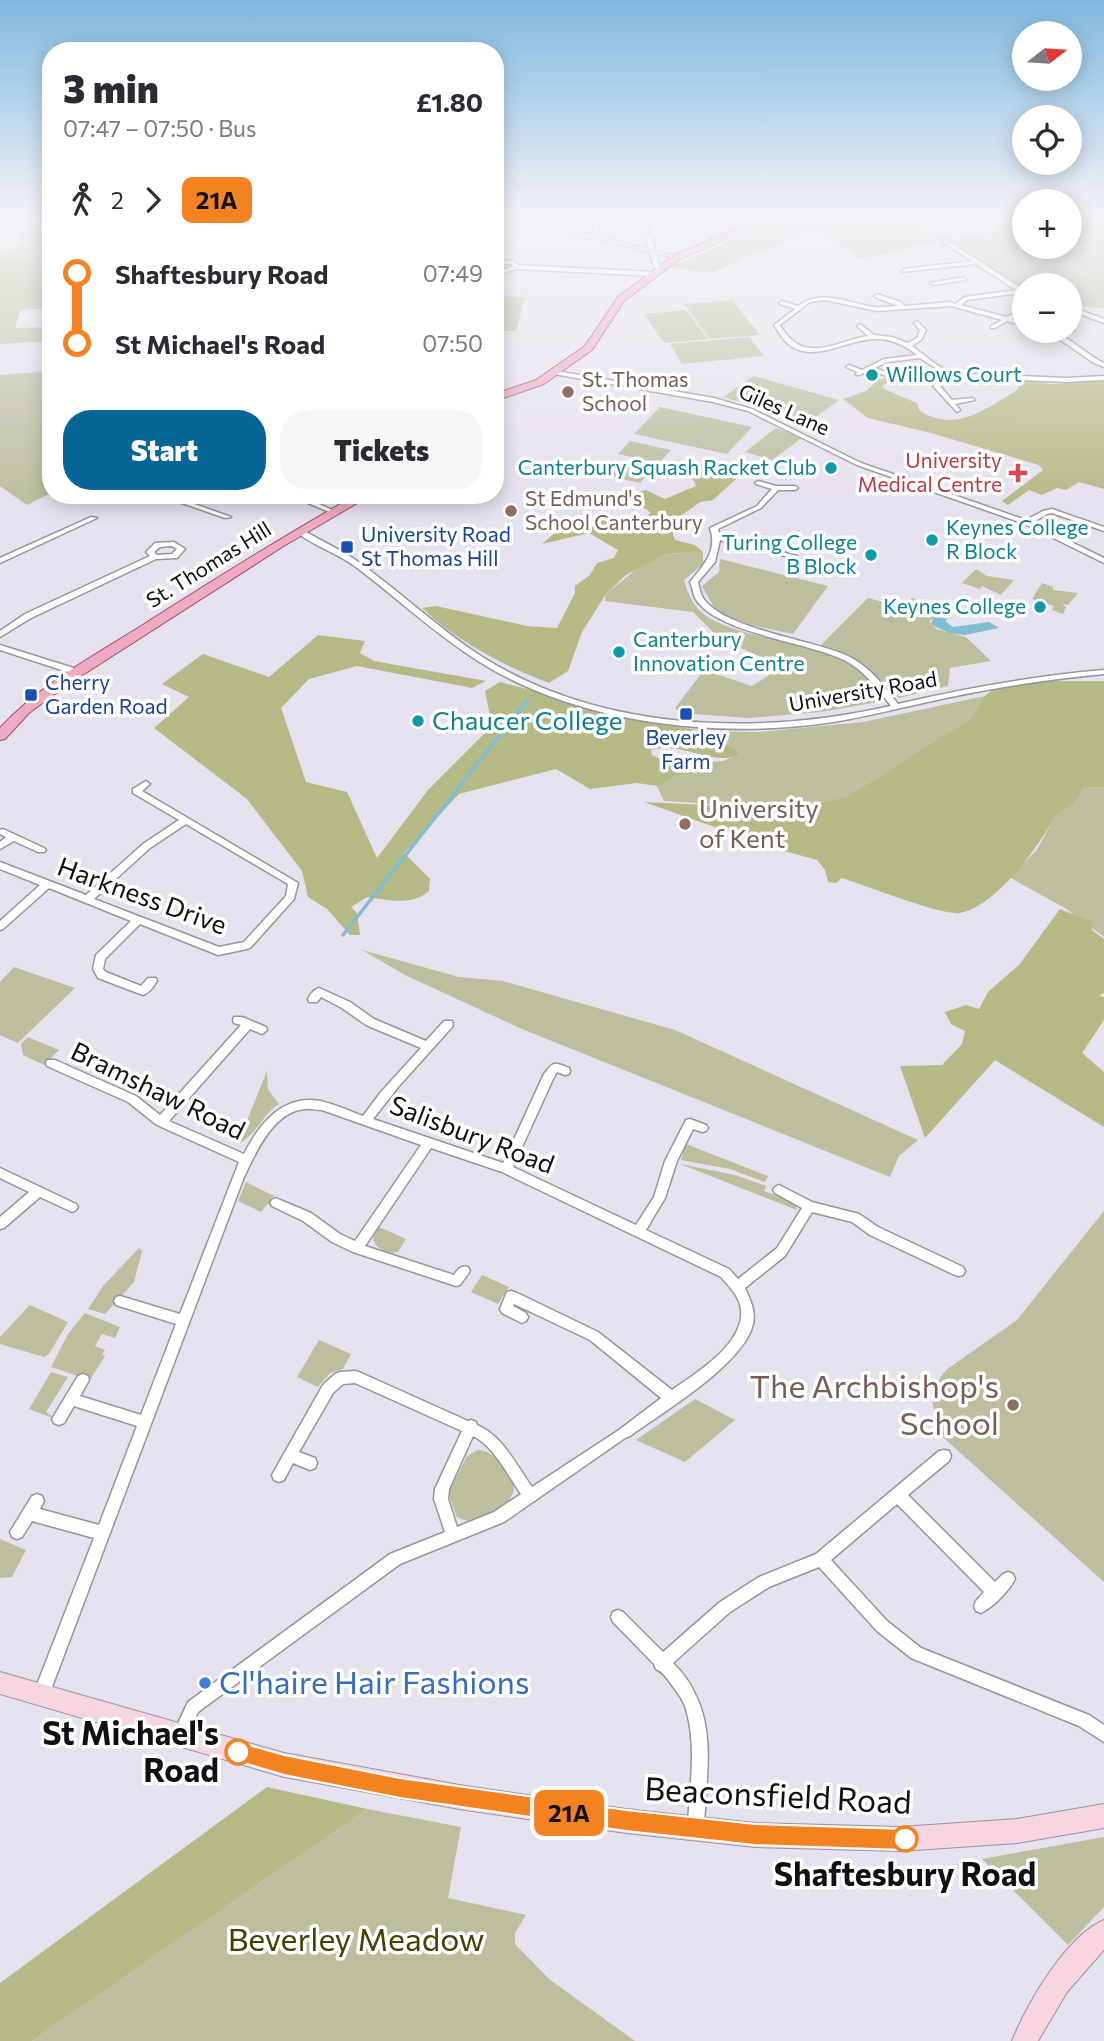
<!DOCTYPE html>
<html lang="en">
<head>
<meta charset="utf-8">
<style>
	body { margin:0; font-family:Commissioner,sans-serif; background:#f7f7f7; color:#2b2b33; height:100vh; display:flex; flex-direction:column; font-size:26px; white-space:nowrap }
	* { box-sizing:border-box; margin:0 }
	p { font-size:23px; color:#7c7c81 }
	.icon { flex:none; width:38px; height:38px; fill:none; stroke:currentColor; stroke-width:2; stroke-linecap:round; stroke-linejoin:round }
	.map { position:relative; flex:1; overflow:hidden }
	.drawer { position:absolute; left:42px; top:42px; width:462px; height:462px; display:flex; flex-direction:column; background:#fff; border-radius:28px; box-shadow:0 4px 18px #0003 }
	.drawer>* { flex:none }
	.badge { padding:0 14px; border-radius:10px; font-size:24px; line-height:46px }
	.needle { width:46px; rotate:73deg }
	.controls { position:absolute; left:1012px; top:21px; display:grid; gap:14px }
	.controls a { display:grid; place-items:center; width:70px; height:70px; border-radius:50%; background:#fff; box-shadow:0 4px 18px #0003; font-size:35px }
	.map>.badge { position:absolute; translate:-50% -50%; box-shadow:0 0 0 4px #fff }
	.legs { display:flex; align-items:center; gap:10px; height:77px; padding:0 21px; font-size:23px }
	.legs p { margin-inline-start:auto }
	.head { display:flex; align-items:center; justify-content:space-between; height:119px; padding:0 21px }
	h1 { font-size:38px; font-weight:800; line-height:52px }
	.cta { display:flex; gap:14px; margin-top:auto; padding:14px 21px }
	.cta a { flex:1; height:80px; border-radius:28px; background:#076696; color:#fff; font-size:28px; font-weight:800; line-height:80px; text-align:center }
	.cta a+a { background:#f7f7f7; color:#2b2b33 }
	ul { padding:0 21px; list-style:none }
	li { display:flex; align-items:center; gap:24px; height:70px; font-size:26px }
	li i { display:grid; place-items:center; width:10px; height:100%; margin:0 9px; background:currentColor }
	li i::after { content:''; width:18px; height:18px; margin:-9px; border:5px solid; border-radius:50%; background:#fff }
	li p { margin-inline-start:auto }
	li:first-child i { background:linear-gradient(#0000 50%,currentColor 0) }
	li:last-child i { background:linear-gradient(currentColor 50%,#0000 0) }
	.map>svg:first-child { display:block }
</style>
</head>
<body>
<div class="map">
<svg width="1104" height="2041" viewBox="0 0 1104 2041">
	<rect width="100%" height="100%" fill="#e6e1ee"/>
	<path fill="#bcbe9e" d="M785,216H929L936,220L909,221L944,239L860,259L817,227L711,273L671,267Z
		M1090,216L1104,224V308L1069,306V285H1024V291L950,240L1024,226V247H1069V217Z
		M51,231V245L41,258L0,259V253L23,245L21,235Z
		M495,296L525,297L516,331L495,330Z
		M732,300L760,335L710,339L684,304Z
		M51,302V308L20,310L15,328L51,327V341L0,344V308Z
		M686,310L708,339L664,343L644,314Z
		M749,337L764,356L682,364L670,344Z
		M51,371V493L27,505L0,486V375Z
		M754,376L839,400L809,422L723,397Z
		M660,407L752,427L727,454L634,434Z
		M776,428L802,438L772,460L745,452Z
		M630,441L671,450L659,463L618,454Z
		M612,460L652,469L640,483L599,474Z
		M703,552V564L684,580C687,591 691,600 698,609C727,640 822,640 860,671C869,679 877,692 884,701L821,712L749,718L680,713L675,708L704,670L752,686L768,676L774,663L719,638L693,612L605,601L606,594L644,563L665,554Z
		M720,559L828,586L793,634L750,625L716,611L702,586L719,572Z
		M976,569L987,576L1014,580L1001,595L982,586L980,589L962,583Z
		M1042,583L1053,587V590L1078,593L1068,605L1062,604L1066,607L1063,614L1052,610L1054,606L1032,599Z
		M868,598L904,608L912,598L948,609L945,615L929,621L936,629L966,637L991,661L950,668L948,686L899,698L862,664L820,646Z
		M985,696L971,718L848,796L788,809L664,801L657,786L676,771L674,765L723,761L740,754L735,748L703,731L759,732L863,722Z
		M1104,787V937L1065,908L1009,877L1036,851L1059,810L1072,806L1084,788Z
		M362,950L459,977L503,981L675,1030L918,1140L899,1156L890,1177L522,1029L405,975Z
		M14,967L75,988L18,1043L0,1035V982Z
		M28,1037L59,1050L44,1065L23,1055L21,1044Z
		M267,1071L268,1090L279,1104C262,1114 256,1137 238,1143Z
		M686,1144L768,1176L765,1182L730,1169L681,1160Z
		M680,1164L735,1175L766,1186L764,1191L795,1202L797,1210Z
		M246,1182L274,1196L261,1212L238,1201Z
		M1104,1211V1582L936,1431L931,1390L946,1370L1017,1320Z
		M377,1226L406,1239L398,1252C387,1255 376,1249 373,1239Z
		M139,1248L142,1251L134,1282L105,1314L88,1309L103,1286Z
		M482,1275L509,1287L498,1304L471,1292Z
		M30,1305L68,1322L49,1354L44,1357L0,1344V1337Z
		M85,1313L120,1327L115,1338L102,1334L95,1346L105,1350L102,1354L105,1356L90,1380L51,1367L68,1334Z
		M319,1340L351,1354L343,1369L330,1373L318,1387L297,1377Z
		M51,1372L68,1377L46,1412L58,1420L29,1409Z
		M695,1399L735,1420L685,1462L636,1440Z
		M478,1450C495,1451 511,1472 514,1489C510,1509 485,1516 467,1521L457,1517L448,1493L467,1456Z
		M0,1539L26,1550L12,1577L0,1578Z
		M367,1809L461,1827L448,1898L526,1915L515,1933V1944L549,1979L635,2041H32Z
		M1104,1837V1907L1068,1945L982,1859Z"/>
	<path fill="#b5b986" d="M51,245V302L0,308V259L41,258Z
		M889,377L891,380L882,386L886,390L917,403L919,410C954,434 986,409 1017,390L1019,386L1015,379L1051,384L1104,381V489L1079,482L1066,490L1057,488L1042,495L1029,490L1008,505L1002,501L1043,470L1039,465L931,433L868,418L843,399L866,391L878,380Z
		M693,463L746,470L713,500L700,502L678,518L673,535L675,540L695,545L703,552L665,554L626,575L606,594L582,632L568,671L549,683C504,666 458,642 422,608L436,606L527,626L557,628L575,593V586L590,575L597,563L614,558L618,550L589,533L542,544L563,526L579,529L599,515C623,522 628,529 651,513L626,494L646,490L665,499L696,486L693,479L676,469Z
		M318,635L365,641L360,653L374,661L486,681L472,688L357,666L309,679L281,708L306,782L347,792L377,858L428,790L492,726L485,691L500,682L644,720L703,731L735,748L740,754C715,768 683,741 651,750L652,755L674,765L678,774L657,786L637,783L590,789L556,769L459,794L404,853L430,879L429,891C412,906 388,900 367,897L351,907L357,913L360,935H350L327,909L308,897L302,871L247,799L154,728L189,697L162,684L203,654L269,677Z
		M1042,681H1104V787L1084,788L1072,806L1059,811C1040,843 999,905 960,913C943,916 864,885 842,878L836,883L828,882L825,870L817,860L777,849L644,802L788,809L848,796L971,718L985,696L995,688Z
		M1060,909L1092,922V930L1104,939V993L1099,996L1104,997V1020L1082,1053L1104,1072V1127L995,1060L925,1138L900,1066L942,1065L962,1044L965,1031L951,1024L945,1012L966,1005L979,1009L988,992L1019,965Z
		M267,1787L367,1809L32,2041H0V1983Z"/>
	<path fill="#80bdd1" d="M935,617L948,619L945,621L953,627L989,622L999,628L965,635L949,633L934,626L931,623Z"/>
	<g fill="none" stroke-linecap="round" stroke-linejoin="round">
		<path stroke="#80bdd1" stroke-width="2" d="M0,285L51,279"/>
		<path stroke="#80bdd1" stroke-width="3.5" d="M343,935L528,699"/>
		<defs>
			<path id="street" d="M37,216H42L30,234H26Z
				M587,216H592L601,229L589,239L586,237L595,229Z
				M646,216H651L659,229L652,239L660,267L657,269L654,267L646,239L653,229Z
				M945,239L1024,290V295L1020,293L967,300L961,305L1006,317L1024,309V312L1012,319L1024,322V326L1007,321L995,328H991V326L1002,320L951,306L877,311L825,300L810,302L780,325C783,330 787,336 791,339C812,360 844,339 868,336L858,327L857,326L860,324L874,335L892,337L908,343L917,338L920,330L914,323L917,321L926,330L921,340L912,346L937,365L951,373L1066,378L1104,376V380L1066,382L951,377L940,386L952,400L972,398L975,400L955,404L960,410L957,412L933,386L946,375L920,358L887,362L875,368L902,378V380L900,381L870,370L860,375H856L857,372L846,367L849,365L862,370L884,359L917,355C904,345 892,339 877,339C847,338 813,366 787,343C782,338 778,331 774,325L795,309L780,304V302L782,301L798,306C822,288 849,304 875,307C883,308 891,306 898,306L875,297L874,296L877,294L901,302L904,306L951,302L955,304L965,297L1016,290L976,264L902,272L904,269L972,261L943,242Z
				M513,260L518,265L654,272L657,274L654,276L516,269L504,273L495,266L501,261ZM504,264H511L513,266L505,269L501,266Z
				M964,277L966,280L933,285L930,283Z
				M1069,306L1104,319V323L1069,310Z
				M1072,327L1074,328V330L1067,331Z
				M1042,331C1065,330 1084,354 1104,363V367L1094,363L1059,339Z
				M556,371L714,398L752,409L861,463L1026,520L1043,511L1052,509L1104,527V531L1052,513L1047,514L1032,523L1104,558V563L1025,524L857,465L748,411L713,402L554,374L553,373Z
				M758,481L776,486H795L798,488L795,490H778L761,508L718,529L720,536L797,556L793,558L720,540L715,562L698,582C699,587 701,594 703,598C725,630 812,639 848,656C869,666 884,686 898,704C966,688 1034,676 1104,670V674C1051,679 998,687 946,698C907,706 867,717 827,723C714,739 575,723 478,661C434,633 397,598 356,567C337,553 314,546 296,532L303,530C319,540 338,548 354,559C399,590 438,629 484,658C603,732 758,736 891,706C878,689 864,670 844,660C808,642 715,633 695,598C693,593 692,587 690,582C703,566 718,551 710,528L757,506L772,489L756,484L755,483Z
				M159,495H169L231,517L225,518Z
				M289,495H299L339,513L334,514Z
				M91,517L97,518L0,563V558Z
				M174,542L185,549L177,558L156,559L31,618L0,637V631L25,614L150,556L146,552L155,543ZM172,546L177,549L172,554L157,555L154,552L160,547Z
				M0,645L80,670L81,672L77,674H74L0,650Z
				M146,781L150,784L142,791L298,883L294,899L251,947L247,949L218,955L140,924L105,959L103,969L106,972L141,986L148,978H156L157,981C154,986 149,993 143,995L98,978L93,969L96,955L131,921L49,888L3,929L0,930V921L40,885L0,869V862L86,895L143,844L179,820L133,793V789ZM186,824L288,884L286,896L244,942L219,947L94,899L150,848Z
				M3,829L44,848L46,850L44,852H38L14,841L0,849V842L6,837L0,834V830Z
				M319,988L350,1002L374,1019L426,1041L444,1021H452L453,1024L452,1027L399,1086L373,1119L503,1163L544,1074C554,1061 554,1062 569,1068L570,1071L569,1074L565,1075L557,1072L553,1079L513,1167L636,1225L654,1197L665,1161L686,1120L690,1119L706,1125L708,1128L706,1131L702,1132L693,1129L677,1161L665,1198L646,1230L729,1269L738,1279L777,1248L802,1208L775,1193L773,1190L775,1187L779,1185L812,1202L859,1214L878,1227L963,1267L965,1271L963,1275L959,1276L955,1275L870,1235L852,1222L812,1212L785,1256L745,1288C750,1299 756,1311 753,1324C744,1364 663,1412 630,1436L625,1438L504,1522L400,1564L198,1712L185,1741L180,1744L175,1741L172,1736L188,1702L390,1554L445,1532L434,1499L435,1489L462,1431L355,1383L343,1384L333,1393L299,1452L315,1458L317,1463L315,1468L310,1470L293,1463L284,1480L279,1482L274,1480L272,1475L323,1385L335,1374L340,1372L356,1371L361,1373L468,1421L471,1420L476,1422L477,1425C503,1436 516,1465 532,1487L619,1430L661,1398L590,1340L514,1304L513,1306L526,1313L528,1317L526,1321L522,1323L502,1313L500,1309L507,1292L511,1291L515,1292L598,1332L672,1390C696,1373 745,1344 741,1309C739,1296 729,1286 721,1277L502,1172L431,1148L365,1246L454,1275C458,1269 461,1265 468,1267L470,1271L460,1285L456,1286L353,1252L332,1242L303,1221L272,1206L270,1203L272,1200L276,1198L280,1200L311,1213L340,1234L355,1241L421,1145L322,1110C316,1110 310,1108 305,1109C273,1112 256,1152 244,1177L49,1695L46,1700L41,1703L36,1700L33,1695L94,1538L32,1521L22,1537L17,1539L12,1537L10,1532L32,1496L37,1494L42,1496L44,1501L40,1509L99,1525L137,1426L74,1406L64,1423L59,1425L54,1423L52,1419L78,1376L83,1374L88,1376L89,1380L80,1396L141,1415L176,1324L116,1305L114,1301L116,1297L120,1296L180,1314L239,1162L157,1125L128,1102L47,1066L46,1063L47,1060H55L136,1096L160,1115L241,1025L234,1023L233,1020L234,1017H242L266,1027L267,1030L262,1034L250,1029L169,1121L244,1154C259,1124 283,1094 320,1101C335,1104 349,1111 363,1116L381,1092L421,1048L366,1025L342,1008L321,997L317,1002H309L308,999C310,994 314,990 319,988ZM473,1436C494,1446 508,1476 521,1494L494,1512L457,1527L448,1499L449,1489Z
				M0,1168L76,1204L78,1207L76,1210L72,1212L68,1210L40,1197L4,1228L0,1229V1217L29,1192L0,1178Z
				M944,1450L949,1451L951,1456L949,1461L908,1495L995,1582L1003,1574L1008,1572L1013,1574L1015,1579C1010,1590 992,1608 981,1613L976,1611L974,1606L976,1601L984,1592L897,1504L831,1560L887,1621L921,1648L1089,1715L1104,1725V1742L1079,1726L911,1658L877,1631L819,1567L769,1587L730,1612L673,1663C682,1672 690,1682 695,1694C716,1734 705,1785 704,1828L702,1834L696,1836L690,1834L688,1828C689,1791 697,1749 687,1713C685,1702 678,1693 671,1684C667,1678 663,1672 656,1669L654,1664L613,1622L611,1617L613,1612L618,1610L623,1612L663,1652L720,1602L759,1577L816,1554L939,1451Z"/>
			<path id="secondary" d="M504,216H518L681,257L677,259Z
				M0,1672L284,1753L465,1786L626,1809L755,1823L901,1827L1017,1819L1104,1804V1828L1017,1843L901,1851L755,1847L626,1833L465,1810L284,1777L0,1694Z
				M1104,1920V1950L1067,1992L1038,2041H1012C1027,2004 1066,1936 1104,1920Z"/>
			<path id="primary" d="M766,216H778L680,259L624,301L592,350L544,384L495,401V394L536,380L585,346L618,297L674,255Z
				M356,495H371L282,547L67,685L29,713L5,739L0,740V728C39,686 90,658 138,628C210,582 282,537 356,495Z"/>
		</defs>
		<use href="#street" stroke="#97939f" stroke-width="3"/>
		<use href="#secondary" stroke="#97939f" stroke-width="2"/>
		<use href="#primary" stroke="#9a4f6a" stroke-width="2"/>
		<use href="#street" fill="#fff" fill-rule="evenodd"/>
		<use href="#secondary" fill="#f7d5e0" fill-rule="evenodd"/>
		<use href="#primary" fill="#efaac1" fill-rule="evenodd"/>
	</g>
	<linearGradient id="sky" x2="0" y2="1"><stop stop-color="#7eb8df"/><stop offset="0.43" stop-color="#f4f2f7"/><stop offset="1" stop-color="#f4f2f7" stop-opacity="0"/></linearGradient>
	<rect width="1104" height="502" fill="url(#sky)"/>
	<path fill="#f58220" stroke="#fff" stroke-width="2" d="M238,1742L284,1755L400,1778L626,1810L755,1824L905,1829L913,1832L916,1839L913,1846L905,1850L755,1845L626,1831L400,1798L284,1775L231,1759L228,1752L231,1745Z"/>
	<g fill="#0f9aa8" stroke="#fff" stroke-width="2.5">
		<circle cx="872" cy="375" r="7"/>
		<circle cx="831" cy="468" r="7"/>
		<circle cx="932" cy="540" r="7"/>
		<circle cx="871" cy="555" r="7"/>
		<circle cx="1040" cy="607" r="7"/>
		<circle cx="619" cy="652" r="7"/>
		<circle cx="418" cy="721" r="7"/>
	</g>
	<g fill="#8d6e63" stroke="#fff" stroke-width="2.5">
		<circle cx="568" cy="392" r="7"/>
		<circle cx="511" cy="511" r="7"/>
		<circle cx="685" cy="824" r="7"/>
		<circle cx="1013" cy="1405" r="7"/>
	</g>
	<path fill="#e0444e" stroke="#fff" stroke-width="2.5" d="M1014.5 462.5h7v7h7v7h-7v7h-7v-7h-7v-7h7z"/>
	<g fill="#1a4fb4" stroke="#fff" stroke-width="2.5">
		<rect x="340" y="540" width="14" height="14" rx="3.5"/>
		<rect x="24" y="688" width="14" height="14" rx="3.5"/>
		<rect x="679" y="707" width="14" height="14" rx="3.5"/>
	</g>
	<circle fill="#3f7fe0" stroke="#fff" stroke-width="2.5" cx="205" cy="1683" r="7"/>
	<g fill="#fff" stroke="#f58220" stroke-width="3.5">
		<circle cx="238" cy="1752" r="12"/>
		<circle cx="905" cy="1839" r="12"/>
	</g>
	<g text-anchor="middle" stroke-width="7" stroke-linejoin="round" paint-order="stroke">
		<g font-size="21" fill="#0d838f" stroke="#fff" text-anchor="start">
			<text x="886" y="382">Willows Court</text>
			<text x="817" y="475" text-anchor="end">Canterbury Squash Racket Club</text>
			<text x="946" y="535">Keynes College<tspan x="946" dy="24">R Block</tspan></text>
			<text x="857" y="550" text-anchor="end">Turing College<tspan x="857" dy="24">B Block</tspan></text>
			<text x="1026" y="614" text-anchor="end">Keynes College</text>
			<text x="633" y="647">Canterbury<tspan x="633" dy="24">Innovation Centre</tspan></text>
		</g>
		<g font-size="21" fill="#785e54" stroke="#fff" text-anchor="start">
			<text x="582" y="387">St. Thomas<tspan x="582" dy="24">School</tspan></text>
			<text x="525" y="506">St Edmund's<tspan x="525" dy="24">School Canterbury</tspan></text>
		</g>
		<g font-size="21" fill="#110f14" stroke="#fff">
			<text transform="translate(784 410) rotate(24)" y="7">Giles Lane</text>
			<text transform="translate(209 565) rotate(-32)" y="7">St. Thomas Hill</text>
			<text transform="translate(863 692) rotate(-10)" y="7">University Road</text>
		</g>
		<g font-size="21" fill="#be3a42" stroke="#fff" text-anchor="end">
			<text x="1002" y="468">University<tspan x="1002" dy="24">Medical Centre</tspan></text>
		</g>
		<g font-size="21" fill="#164399" stroke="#fff" text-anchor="start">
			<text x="361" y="542">University Road<tspan x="361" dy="24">St Thomas Hill</tspan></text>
			<text x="45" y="690">Cherry<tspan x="45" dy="24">Garden Road</tspan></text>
			<text x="686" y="745" text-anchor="middle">Beverley<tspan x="686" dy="24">Farm</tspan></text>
		</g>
		<g font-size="26" fill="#0d838f" stroke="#fff" text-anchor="start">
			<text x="432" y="730">Chaucer College</text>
		</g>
		<g font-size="26" fill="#785e54" stroke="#fff" text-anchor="start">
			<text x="699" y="818">University<tspan x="699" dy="30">of Kent</tspan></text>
		</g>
		<g font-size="26" fill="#110f14" stroke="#fff">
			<text transform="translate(142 896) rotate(20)" y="9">Harkness Drive</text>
			<text transform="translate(158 1091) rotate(26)" y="9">Bramshaw Road</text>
			<text transform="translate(472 1135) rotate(21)" y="9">Salisbury Road</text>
		</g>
		<g font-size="32" fill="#785e54" stroke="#fff" text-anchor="end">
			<text x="999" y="1398">The Archbishop's<tspan x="999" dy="37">School</tspan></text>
		</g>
		<g font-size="32" fill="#366cbe" stroke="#fff" text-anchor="start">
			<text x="219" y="1694">Cl'haire Hair Fashions</text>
		</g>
		<g font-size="32" font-weight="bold" fill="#110f14" stroke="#fff" text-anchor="end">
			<text x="219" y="1745">St Michael's<tspan x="219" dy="37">Road</tspan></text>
			<text x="905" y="1886" text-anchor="middle">Shaftesbury Road</text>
		</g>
		<g font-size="32" fill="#110f14" stroke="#fff">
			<text transform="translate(778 1796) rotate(3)" y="11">Beaconsfield Road</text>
		</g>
		<g font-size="32" fill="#424303" stroke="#fff">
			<text x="356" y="1951">Beverley Meadow</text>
		</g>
	</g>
</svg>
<div class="controls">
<a><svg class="needle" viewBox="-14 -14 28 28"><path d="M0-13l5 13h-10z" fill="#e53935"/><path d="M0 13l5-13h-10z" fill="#7c7c81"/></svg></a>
<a><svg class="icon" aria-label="locate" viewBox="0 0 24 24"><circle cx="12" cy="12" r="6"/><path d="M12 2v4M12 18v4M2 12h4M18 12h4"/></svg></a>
<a>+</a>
<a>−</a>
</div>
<b class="badge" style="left:569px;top:1813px;background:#f58220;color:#111">21A</b>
<section class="drawer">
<div class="head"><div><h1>3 min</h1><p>07:47 – 07:50 · Bus</p></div><b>£1.80</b></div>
<div class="legs"><svg class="icon" aria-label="walk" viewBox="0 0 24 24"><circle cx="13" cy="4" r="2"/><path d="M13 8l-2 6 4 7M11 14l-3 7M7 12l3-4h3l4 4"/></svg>2<svg class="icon" aria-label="forward" viewBox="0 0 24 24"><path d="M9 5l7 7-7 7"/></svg><b class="badge" style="background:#f58220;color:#111">21A</b></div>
<ul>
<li><i style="color:#f58220"></i><b>Shaftesbury Road</b><p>07:49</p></li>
<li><i style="color:#f58220"></i><b>St Michael's Road</b><p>07:50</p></li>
</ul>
<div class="cta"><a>Start</a><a>Tickets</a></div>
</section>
</div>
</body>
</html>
